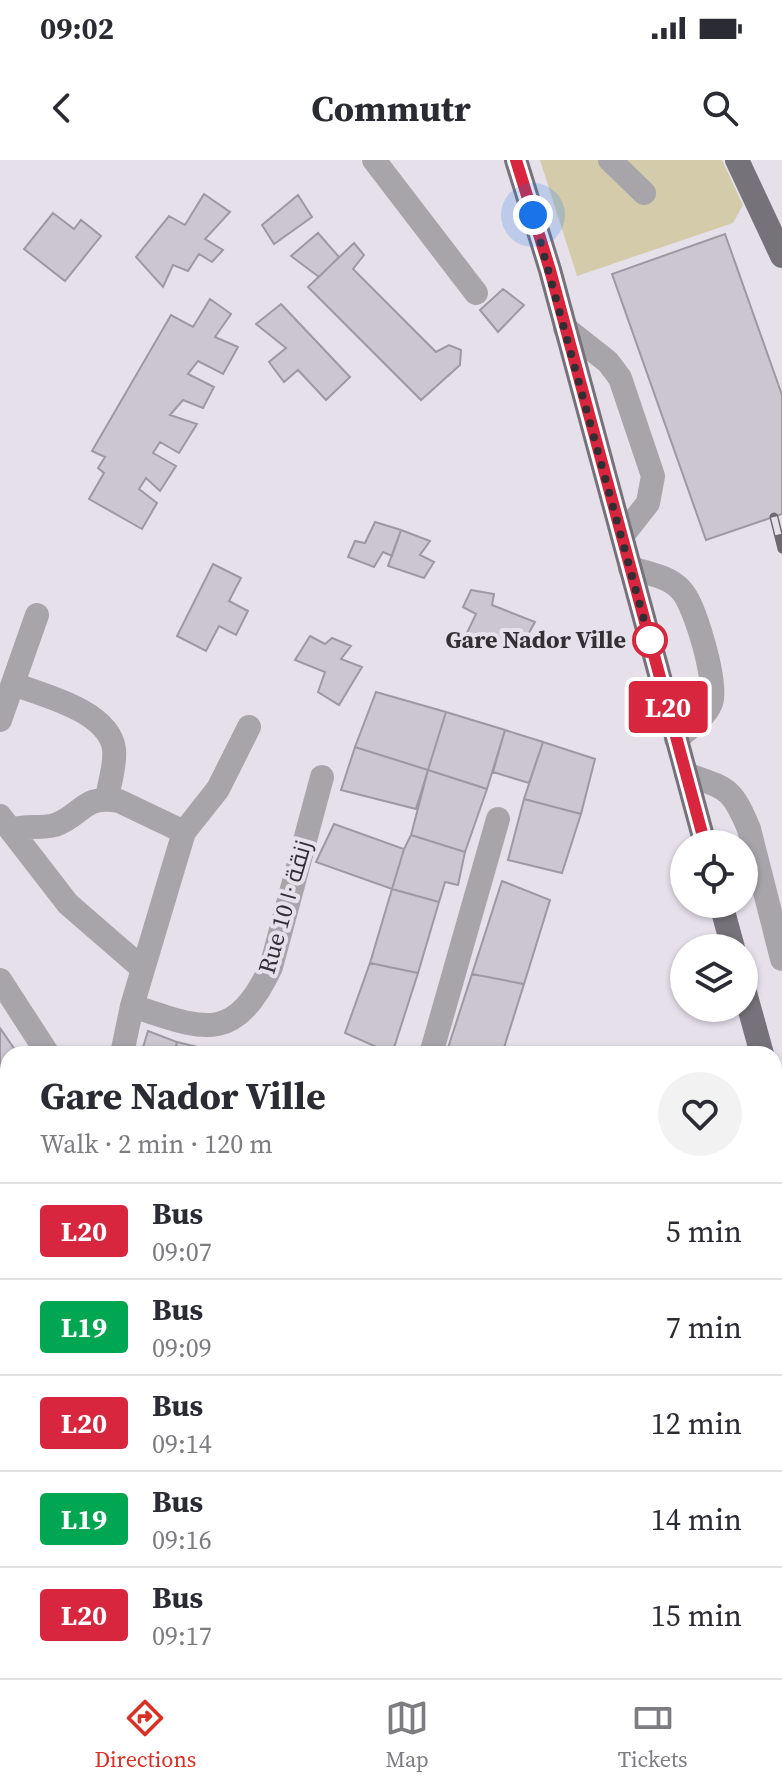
<!DOCTYPE html>
<html lang="en">
<head>
<meta charset="utf-8">
<style>
	body { margin:0; font-family:"Source Serif 4",Cairo,serif; background:#f2f2f3; color:#2b2b33; height:100vh; display:flex; flex-direction:column; font-size:30px; white-space:nowrap }
	* { box-sizing:border-box; margin:0 }
	p { font-size:26px; color:#7c7c81 }
	.icon { flex:none; width:44px; height:44px; fill:none; stroke:currentColor; stroke-width:2; stroke-linecap:round; stroke-linejoin:round }
	.map { position:relative; flex:1; overflow:hidden }
	.sheet { position:absolute; left:0px; top:886px; width:782px; height:632px; display:flex; flex-direction:column; background:#fff; border-radius:24px 24px 0 0; box-shadow:0 2px 6px #0004 }
	.sheet>* { flex:none }
	.badge { padding:0 16px; border-radius:6px; font-size:28px; line-height:52px }
	.tools { position:absolute; left:670px; top:670px; display:grid; gap:16px }
	.tools a { display:grid; place-items:center; width:88px; height:88px; border-radius:50%; background:#fff; box-shadow:0 2px 6px #0004; font-size:40px }
	.you { position:absolute; width:40px; height:40px; margin:-20px; border:6px solid #fff; border-radius:50%; background:#1a73e8; box-shadow:0 0 0 12px #1a73e833 }
	.map>.badge { position:absolute; translate:-50% -50%; box-shadow:0 0 0 4px #fff }
	.round { display:grid; place-items:center; flex:none; width:84px; height:84px; border-radius:42px; background:#f2f2f3 }
	.overview { display:flex; align-items:center; justify-content:space-between; height:136px; padding:0 40px }
	h1 { font-size:38px; font-weight:700; line-height:60px }
	ul { padding:0; list-style:none }
	li { display:flex; align-items:center; gap:24px; height:96px; padding:0 40px; border-top:2px solid #e1e1e2 }
	li div { flex:1 }
	li b { display:block; font-size:30px }
	li em { font-style:normal }
	li .badge { min-width:88px; font-weight:700; text-align:center }
	.status { display:flex; justify-content:space-between; align-items:center; height:56px; padding:0 40px; background:#fff; direction:ltr }
	.status svg { height:22px; fill:currentColor }
	header { display:flex; justify-content:space-between; align-items:center; height:104px; padding:0 40px; background:#fff; font-size:36px; font-weight:700 }
	.dock { display:flex; justify-content:space-around; align-items:center; height:112px; border-top:2px solid #e1e1e2; background:#fff; font-size:22px; color:#7c7c81 }
	.dock a { display:grid; justify-items:center; gap:4px }
	.dock .selected { color:#d93025 }
	.map>svg:first-child { display:block }
</style>
</head>
<body>
<div class="status"><b>09:02</b><svg viewBox="0 0 49 12"><path d="M0 12V9h3v3zM5 12V6h3v6zM10 12V3h3v9zM15 12V0h3v12zM26 1h20v11H26zM47 4h2v5h-2z"/></svg></div>
<header><svg class="icon" aria-label="back" viewBox="0 0 24 24"><path d="M15 5l-7 7 7 7"/></svg>Commutr<svg class="icon" aria-label="search" viewBox="0 0 24 24"><circle cx="10" cy="10" r="6"/><path d="M15 15l6 6"/></svg></header>
<div class="map">
<svg width="782" height="1518" viewBox="0 0 782 1518">
	<rect width="100%" height="100%" fill="#e6e0eb"/>
	<path fill="#d3cbaa" d="M540,0H722L743,45L733,63L577,116Z"/>
	<path fill="#ccc6d1" stroke="#9e98a3" stroke-width="2" d="M204,34L230,52L205,79L223,90L212,102L199,94L188,111L173,105L163,127L136,97L169,56L185,65Z
		M298,35L312,57L274,84L262,65Z
		M53,53L74,69L81,60L101,76L65,121L24,89Z
		M318,73L339,97L319,117L291,96Z
		M725,74L782,235V354L706,380L612,114Z
		M354,83L364,95L353,109L436,192L449,185L461,190L460,205L421,240L308,127Z
		M503,129L524,145L498,172L480,150Z
		M210,139L231,154L215,177L238,187L223,214L198,201L188,214L214,227L203,248L183,240L170,255L197,264L179,293L160,282L153,293L176,306L160,331L146,318L139,329L157,343L142,369L89,339L104,313L98,308L105,297L92,291L171,155L193,167Z
		M281,144L350,217L326,240L298,210L284,222L269,202L286,188L256,164Z
		M375,362L401,370L392,396L383,392L374,407L348,397L355,381L365,383Z
		M401,370L430,381L420,395L434,402L424,418L388,406Z
		M213,404L241,418L229,441L248,451L236,475L219,466L206,491L177,476Z
		M471,430L494,434L492,445L535,462L526,478L516,472L512,487L465,477L476,454L463,447Z
		M310,476L325,484L332,478L351,486L341,499L362,507L339,545L318,532L325,512L295,500Z
		M376,532L446,552L428,610L355,587Z
		M446,552L505,570L487,629L428,610Z
		M505,570L543,582L529,623L493,612Z
		M543,582L595,599L581,654L524,639Z
		M355,587L428,610L416,649L341,630Z
		M428,610L487,629L465,692L411,675Z
		M524,639L581,654L562,713L508,700Z
		M334,664L404,689L392,729L316,702Z
		M411,675L465,692L458,725L445,722L439,742L392,729L404,689Z
		M502,721L550,740L524,824L472,814Z
		M392,729L439,742L418,813L370,803Z
		M370,803L418,813L392,894L345,873Z
		M472,814L524,824L502,894H446Z
		M0,868L18,894H8L7,943L0,939Z
		M148,871L177,882L174,894H141Z
		M177,882L210,890L209,894H174Z"/>
	<g fill="none" stroke-linecap="round" stroke-linejoin="round">
		<path stroke="#aca7b0" stroke-width="5" stroke-dasharray="2 6" stroke-linecap="butt" d="M0,1210L8,1208
			M0,1330L8,1348
			M97,1510L102,1518"/>
		<path stroke="#a7a5aa" stroke-width="24" d="M374,0L476,133
			M610,0L644,33
			M565,168L608,202L620,218L653,316L648,343L622,376
			M630,408C647,413 669,416 681,430C695,444 718,524 711,543C705,558 688,569 676,579
			M13,524C43,535 109,551 114,589C116,604 109,624 107,639
			M0,560L37,455
			M686,614C727,629 731,626 749,669L782,799
			M0,656L68,744L143,809
			M11,670C26,665 40,669 55,665C82,656 83,634 119,641L184,672
			M0,820L48,894
			M132,846C201,868 233,887 271,807L322,617
			M122,894L132,846L184,672L218,629L249,567
			M431,894L498,659
			M774,1102L782,1100
			M774,1400L782,1398
			M471,1510L482,1518
			M269,1518L304,1510"/>
		<path stroke="#76727a" stroke-width="24" d="M516,0L550,110L705,684
			M737,0L782,96
			M721,744L733,788
			M744,829L762,894
			M774,939L782,968
			M0,973L8,977
			M8,1113L5,1122L8,1147
			M0,1238L8,1259
			M139,1510L144,1518
			M184,1510L189,1518"/>
		<defs>
			<path id="rail" d="M774,357L782,389"/>
		</defs>
		<use href="#rail" stroke="#6d6970" stroke-width="9"/>
		<use href="#rail" stroke="#e6e0eb" stroke-width="6" stroke-dasharray="18" stroke-linecap="butt"/>
	</g>
	<g fill="none" stroke-linecap="round" stroke-linejoin="round">
		<defs>
			<path id="line" d="M516,0L550,110L705,684"/>
		</defs>
		<use href="#line" stroke="#fff" stroke-width="18"/>
		<use href="#line" stroke="#d7263d" stroke-width="12"/>
		<path stroke="#322f34" stroke-width="8" stroke-dasharray="0 14.4" d="M533,55L653,493L650,480"/>
	</g>
	<circle fill="#fff" stroke="#d7263d" stroke-width="4" cx="650" cy="480" r="16"/>
	<g text-anchor="middle" stroke-width="8" stroke-linejoin="round" paint-order="stroke">
		<g font-size="24" font-weight="bold" fill="#322f34" stroke="#e6e0eb" text-anchor="end">
			<text x="626" y="488">Gare Nador Ville</text>
		</g>
		<g font-size="24" fill="#322f34" stroke="#e6e0eb">
			<text transform="translate(285 747) rotate(-74)" y="8">Rue 10 زنقة ١٠</text>
		</g>
	</g>
</svg>
<div class="tools">
<a><svg class="icon" aria-label="locate" viewBox="0 0 24 24"><circle cx="12" cy="12" r="6"/><path d="M12 2v4M12 18v4M2 12h4M18 12h4"/></svg></a>
<a><svg class="icon" aria-label="layers" viewBox="0 0 24 24"><path d="M12 4l9 5-9 5-9-5zM3 14l9 5 9-5"/></svg></a>
</div>
<div class="you" style="left:533px;top:55px"></div>
<b class="badge" style="left:668px;top:547px;background:#d7263d;color:#fff">L20</b>
<section class="sheet">
<div class="overview"><div><h1>Gare Nador Ville</h1><p>Walk · 2 min · 120 m</p></div><a class="round"><svg class="icon" aria-label="heart" viewBox="0 0 24 24"><path d="M12 20l-8-8c-3-5 5-10 8-4 3-6 11-1 8 4z"/></svg></a></div>
<ul>
<li><span class="badge" style="background:#d7263d;color:#fff">L20</span><div><b>Bus</b><p>09:07</p></div><em>5 min</em></li>
<li><span class="badge" style="background:#00a651;color:#fff">L19</span><div><b>Bus</b><p>09:09</p></div><em>7 min</em></li>
<li><span class="badge" style="background:#d7263d;color:#fff">L20</span><div><b>Bus</b><p>09:14</p></div><em>12 min</em></li>
<li><span class="badge" style="background:#00a651;color:#fff">L19</span><div><b>Bus</b><p>09:16</p></div><em>14 min</em></li>
<li><span class="badge" style="background:#d7263d;color:#fff">L20</span><div><b>Bus</b><p>09:17</p></div><em>15 min</em></li>
</ul>
</section>
</div>
<nav class="dock">
<a class="selected"><svg class="icon" aria-label="directions" viewBox="0 0 24 24"><path d="M12 3l9 9-9 9-9-9zM9 14v-3h6M13 9l2 2-2 2"/></svg>Directions</a>
<a><svg class="icon" aria-label="map" viewBox="0 0 24 24"><path d="M3 6l6-2 6 2 6-2v14l-6 2-6-2-6 2zM9 4v14M15 6v14"/></svg>Map</a>
<a><svg class="icon" aria-label="tickets" viewBox="0 0 24 24"><path d="M3 7h18v10H3zM15 7v10"/></svg>Tickets</a>
</nav>
</body>
</html>
